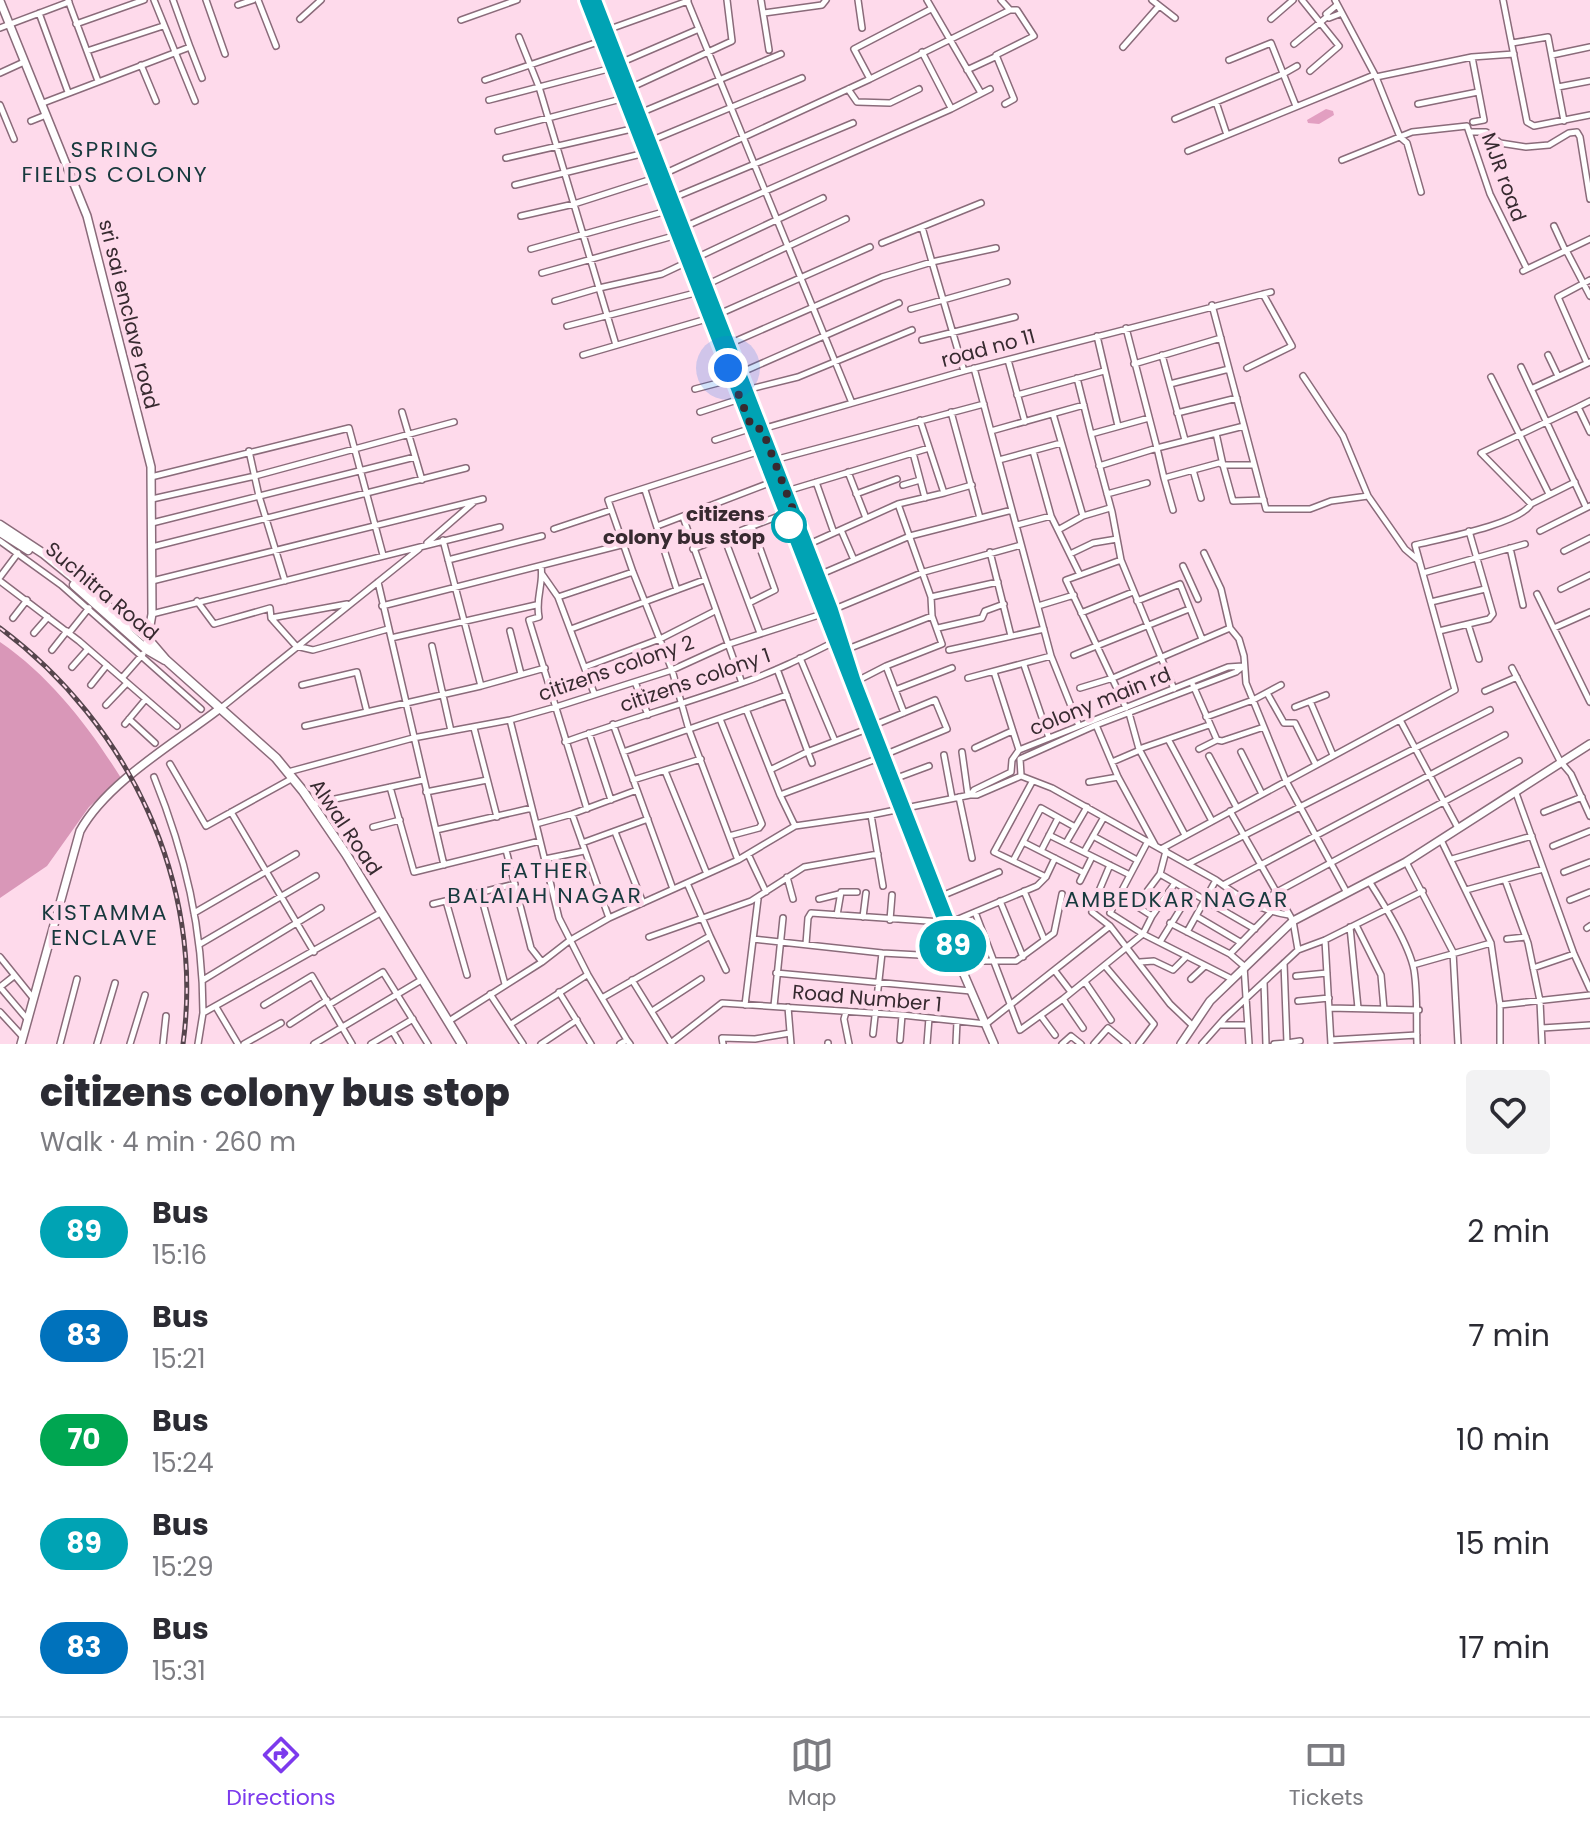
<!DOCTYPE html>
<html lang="en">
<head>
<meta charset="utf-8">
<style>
	body { margin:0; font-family:Poppins,sans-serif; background:#f2f2f3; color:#2b2b33; height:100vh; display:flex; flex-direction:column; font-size:30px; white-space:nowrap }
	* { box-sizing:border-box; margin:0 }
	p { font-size:26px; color:#7c7c81 }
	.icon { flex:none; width:44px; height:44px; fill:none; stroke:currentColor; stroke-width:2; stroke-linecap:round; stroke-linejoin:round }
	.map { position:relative; height:1044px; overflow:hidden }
	.sheet { display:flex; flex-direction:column; background:#fff; flex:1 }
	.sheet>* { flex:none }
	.badge { padding:0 16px; border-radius:26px; font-size:28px; line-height:52px }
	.you { position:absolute; width:40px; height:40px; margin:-20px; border:6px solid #fff; border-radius:50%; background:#1a73e8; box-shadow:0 0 0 12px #1a73e833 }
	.map>.badge { position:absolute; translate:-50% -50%; box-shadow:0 0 0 4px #fff }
	.round { display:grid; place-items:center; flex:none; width:84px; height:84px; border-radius:8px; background:#f2f2f3 }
	.summary { display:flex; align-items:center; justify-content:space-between; height:136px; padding:0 40px }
	h1 { font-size:38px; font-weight:800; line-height:60px }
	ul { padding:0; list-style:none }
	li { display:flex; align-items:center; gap:24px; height:104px; padding:0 40px }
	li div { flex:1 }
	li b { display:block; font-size:30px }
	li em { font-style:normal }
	li .badge { min-width:88px; font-weight:700; text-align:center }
	.menu { display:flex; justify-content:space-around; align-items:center; height:112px; border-top:2px solid #e1e1e2; background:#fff; font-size:22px; color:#7c7c81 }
	.menu a { display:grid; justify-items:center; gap:4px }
	.menu .selected { color:#7c3aed }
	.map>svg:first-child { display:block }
</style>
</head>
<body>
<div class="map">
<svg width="1590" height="1044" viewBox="0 0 1590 1044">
	<rect width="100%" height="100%" fill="#fedaeb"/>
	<path fill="#d997b8" d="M0,642C51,677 89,727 121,778L89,807L47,866L0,898Z"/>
	<path fill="#e29fc1" d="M1326,109L1333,111L1334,115L1319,124L1308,123L1307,120Z"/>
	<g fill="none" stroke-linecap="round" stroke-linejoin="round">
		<defs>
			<path id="minor" d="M68,0L98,81
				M154,0L195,101
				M206,0L225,54
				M258,0L276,46
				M687,0L852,403
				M761,0L769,50
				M858,0L862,28
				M927,0L981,93
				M1001,0L1010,10
				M1152,0L1175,18
				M1302,0L1339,46L1310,71
				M1335,0L1376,77L1400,137L1407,143L1421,192
				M1503,0L1527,122L1534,126L1590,115
				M238,5L253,0
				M1337,5L1326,14L1329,18L1342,13
				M39,13L68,92
				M764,13L822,5L826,0
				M300,19L321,0
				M1271,19L1293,0
				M461,20L517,0
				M76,24L144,0
				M0,28L69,2
				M607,30L688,1
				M519,37L539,87L616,345
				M1512,43L1548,37L1564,121
				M1294,44L1328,16
				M190,47L202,78
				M1123,47L1159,6
				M87,51L163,26
				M922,52L951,108
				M1552,55L1590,47
				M1472,57L1484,120L1473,122
				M1229,60L1271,43L1296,106
				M620,63L699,29
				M141,65L156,101
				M967,70L995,57
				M0,73L24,62
				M1376,77L1472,57L1514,54
				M870,79L854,49L931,9
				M485,80L610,38
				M1558,87L1590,81
				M630,88L732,41L727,0
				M848,89L857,102L890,103L919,89
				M489,100L612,68
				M1216,102L1227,135
				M43,103L190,47L173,0
				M1418,104L1478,92
				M0,105L14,139
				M640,113L781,54
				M1175,119L1283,74L1297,66
				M31,121L46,115
				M498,131L625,98
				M1471,132H1486L1500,143L1526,147L1549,145L1569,133L1577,132L1580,137L1590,199
				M650,141L802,78
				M1188,151L1374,75
				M506,158L636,128
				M1342,160L1412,132L1467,126L1490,194L1527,269
				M515,185L645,153
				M673,198L853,123
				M521,216L574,204L655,178L870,79L1010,10H1017L1034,36L996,55L1014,99L1005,104
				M1554,226L1566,252
				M684,227L951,109L990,89
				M922,227L932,262L996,248
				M882,243L981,203
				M531,249L667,211
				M1567,252L1590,296
				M1523,271L1590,239
				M542,273L670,237H678
				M706,285L846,219
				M555,301L599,288L662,274L823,198
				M1212,305L1266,509H1310L1331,501L1368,496L1405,549L1419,561
				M911,309L1007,282
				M567,326L699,292
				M1126,328L1157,448L1244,426
				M1097,336L1118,426
				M922,340L1015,317
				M729,344L882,277L932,262L964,371
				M583,355L710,318L870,247
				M1162,355L1185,440
				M1548,355L1558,376
				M1008,360L1025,422
				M1587,363L1558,297L1590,280
				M1134,364L1221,338
				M1521,367L1586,507
				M974,368L1051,656L1079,726
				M1247,368L1292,346L1263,294
				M740,373L899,303
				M1303,376L1343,436L1368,496
				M1491,377L1549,494
				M1077,378L1091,434
				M1170,384L1229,369
				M695,389L733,379
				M1531,389L1590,362
				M738,392L798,377L912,330
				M1017,395L1104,371
				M1590,401L1578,407L1590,432
				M402,412L422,480
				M700,412L749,396
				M951,412L980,518
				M1177,413L1237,398
				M1053,414L1083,516
				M1149,418L1091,434L1112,512L1121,560L1174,689
				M920,420L944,493L972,485
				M991,431L1084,405
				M1216,433L1223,465H1254
				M715,440L752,428L762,429L964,371L1271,292
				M249,451L259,496L285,581
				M1033,451L1051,516L1080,575L1066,580L1126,708
				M913,453L925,498
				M774,460L984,404
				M999,460L1061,443
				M1099,466L1157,448L1164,478
				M1193,470L1201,498
				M848,472L866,518
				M151,477L349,428L383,555
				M816,482L834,533
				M903,485L920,480
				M645,490L677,590
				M777,494L929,448
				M856,494L897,479
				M1107,494L1147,483
				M152,499L255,476L454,422
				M898,504L931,597L998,582
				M1531,504L1481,453L1578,407
				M1173,510L1164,478L1219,463L1223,465L1233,501L1264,500
				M683,517L742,683
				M152,523L415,457
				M1017,525L1051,516
				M657,526L772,482
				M554,529L611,510
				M841,530L854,560
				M1058,530L1083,516L1110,508
				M1540,531L1590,506
				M724,537L760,633
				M443,540L481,686
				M0,541L61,585L201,709
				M427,543L474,502
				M807,545L898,504L944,493
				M152,547L466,468
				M1510,548L1523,605
				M693,549L784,514
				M1564,551L1590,538
				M990,552L1011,636
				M1204,553L1221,589L1230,628L1239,639L1244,656L1246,683L1286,781L1346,891
				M1070,554L1093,543L1117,539
				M448,560L542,536
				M541,566C544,584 535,598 539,617L529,620L587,809
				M1183,566L1198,599
				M1423,573L1525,544
				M542,574L558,597L594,693
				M819,575L910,536L1012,510
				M1080,575L1121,560
				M0,577L18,553
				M0,581L79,641L177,726
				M152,581L483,499
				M378,582L444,865
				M1561,589L1590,575
				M1537,594L1590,702
				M558,597L633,572
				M197,601L214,624L270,608L271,618L296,646L313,650L388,629
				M1137,601L1180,584L1202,639
				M1431,602L1485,589
				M749,603L775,590L752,526
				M382,606L625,544
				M1038,606L1074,595
				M1081,613L1133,592
				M152,614L500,527
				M13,618L27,600
				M271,618L347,604
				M1468,624L1479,659
				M938,628L982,618L985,611L1004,604
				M1554,628L1590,612
				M571,629L704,580
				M510,631L521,674
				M1439,631L1489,619L1493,614L1469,531
				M34,633L48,617
				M69,633L89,608
				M391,638L536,605
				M432,646L451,731
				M52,650L67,631
				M845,650L932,616
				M949,650L1044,629
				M1074,655L1189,609
				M800,658L835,741
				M1024,665L1049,738
				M886,666L904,713
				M72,667L88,649
				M585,667L660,639L715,611
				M1512,668L1560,761L1571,774L1590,816
				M777,669L812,763
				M994,672L1019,750
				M122,678L143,654
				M968,678L1051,656
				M635,682L648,715
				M855,682L886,666L942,644L932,616L931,597
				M91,685L107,665
				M302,685L357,672L367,712
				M1193,685L1217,740L1222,741L1264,727
				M1080,688L1113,678L1230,628
				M895,690L952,668
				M1485,691L1517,677
				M1267,693L1284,723H1295L1316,765
				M1310,701L1333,755
				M106,705L127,683
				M1295,707L1326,695
				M221,708L419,549
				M746,709L780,795L795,826
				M1129,713L1139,749L1185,835
				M1206,717L1253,700L1281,685
				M129,719L155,743
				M720,719L762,824L759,828L729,836
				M510,720L536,824
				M1400,720L1458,828
				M125,724L145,700
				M613,724L673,889
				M1096,725L1118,777L1155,845
				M305,726L481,686L545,668
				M872,726L935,700L947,729L884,755
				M474,728L497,817
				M589,733L611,800
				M1168,739L1212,821
				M565,742C623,721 684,704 742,683C774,672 804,657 834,642
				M975,748L1012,731
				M1139,749L1209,725
				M1199,749L1217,740
				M623,752L787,695
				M962,752L968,795
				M1241,752L1262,794
				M944,755L952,798
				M1209,756L1237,808
				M1112,762L1140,750
				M170,764L206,826L293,778
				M770,770L807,752L867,729
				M665,771L707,874
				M288,772L413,738L510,720L556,707L672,670L729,644L825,613L924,572L1021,545
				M1021,775L1020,759L1096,725L1236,672L1242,667
				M1021,776L1052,788L1216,880C1239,897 1260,911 1289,915
				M154,777C185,854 203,929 203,1013L382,912
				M894,779L929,766
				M633,780L701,759
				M1032,782L994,852L1046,877L1055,858
				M1089,782L1118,777
				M390,787L414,872L540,841
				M426,792L487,780
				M1516,793L1574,954L1590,989
				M780,795L879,758
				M971,795H977L1021,776
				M959,797L972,858
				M312,804L423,780
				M231,812L314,952
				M1544,812L1582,797
				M572,814L609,918
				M871,815L883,886
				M373,827L400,820
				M436,830L532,808
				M615,832L643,903
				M1049,835L1130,875
				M1093,836L1137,860
				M1441,840L1491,943L1500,1005V1044
				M1148,841L1110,913L1143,934L1232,979
				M1023,842L1084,873
				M582,843L648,819
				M1066,843L1087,807
				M1553,846L1590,831
				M1161,849L1455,690L1415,545C1439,539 1520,524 1531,504L1575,482
				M506,850L531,948L542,962
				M1041,851L1058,818
				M1084,852L1104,817
				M748,854L766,892
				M545,859L584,851
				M1452,859L1532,836
				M738,860L689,730L672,670L633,572L608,500L760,451
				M1013,861L1041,808L1075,827
				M1406,862L1453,952L1458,1044
				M1188,864L1490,710
				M1564,872L1590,862
				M1160,874L1255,929
				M787,877L793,899
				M1505,880L1528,943L1540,1001L1542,1044
				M1080,881L1092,857
				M1369,881C1383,903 1409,944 1414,970C1418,995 1416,1019 1417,1044
				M687,883L710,936
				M1223,885L1505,735
				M1466,890L1543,869
				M1024,891L1044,939
				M480,892L505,984
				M1119,895L1152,916
				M939,897L999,872
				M1096,898L1110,865
				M819,899L839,894
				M1570,900L1590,892
				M446,901L467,975
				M555,901L572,897
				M1000,901L1023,957
				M433,904L515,884
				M1136,906L1160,874L1166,851
				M1258,906L1275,893L1519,761
				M975,912L1020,1030L1063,999L1143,934L1152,916L1175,883
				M1092,912L1110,926L1170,1004L1192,1025
				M194,913L296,854
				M837,915L841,892H857
				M1196,916L1240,942
				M863,917L866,893
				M890,920L892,895
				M949,923L1037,886L1046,877
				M1170,923L1230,954L1244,966L1249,1044
				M1356,925L1381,975L1384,1009
				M1350,927L1358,1008
				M1587,928L1590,926
				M1187,932L1216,880
				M649,937L751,901L804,867L878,854
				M753,939L882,953L957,957
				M1507,939L1526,937
				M1325,940L1331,1044
				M1160,942L1191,892
				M200,944L316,876
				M806,944L808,918L811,913L942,922
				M1298,950L1325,940L1423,891
				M1230,954L1270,913
				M0,957L33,998
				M959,961H1016L1054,933L1062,894
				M1140,962L1154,961L1173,970L1187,956
				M1413,965L1491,943
				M1105,966L1154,1024L1139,1044
				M1533,968L1574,954
				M1055,971L1071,992
				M776,973L971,991
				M1296,976L1327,973
				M1191,979L1205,966
				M203,980L321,908
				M632,980L671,1043
				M1085,982L1111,1020
				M1264,982L1266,1044
				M0,987L28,1020
				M0,987L14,976
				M559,992L591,1044
				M490,994L523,1044
				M602,998L710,936L726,970
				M1063,999L1083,1028
				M1298,1001L1329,998
				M330,1004L383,972L428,1044
				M264,1005L312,976L352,1044
				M745,1005L758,899
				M1500,1005L1590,995
				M774,1006L783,918
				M216,1007L238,1044
				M788,1007L791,1044
				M1329,1008L1419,1010
				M652,1011L701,979
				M0,1012L23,1037
				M846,1012L844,1019L849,1044
				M1041,1016L1055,1035
				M449,1021L542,962L569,941L609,918L738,860L795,826L871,815L970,795L974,790L1011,772L1012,760L1019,750L1228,667L1243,666
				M290,1024L327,1000
				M511,1024L587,975
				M1220,1025H1246
				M1542,1028L1590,1025
				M393,1032L400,1044
				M873,1034L882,953
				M627,1040L588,975L559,918L536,824L572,814L637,790
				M900,1040L902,1015
				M1331,1040L1417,1035
				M828,1043V1044
				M956,1043L957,1021
				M1287,1043L1300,1041
				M60,1044L77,979
				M97,1044L115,983
				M130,1044L145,995
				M163,1044L166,1016
				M198,1044L203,1013
				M244,1044L281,1023
				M314,1044L423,979
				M371,1044L413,1019
				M541,1044L577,1020
				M620,1044L627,1040L630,1044
				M672,1044V1042L722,1003L902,1015L986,1024L1110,926
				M723,1044L722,1038L755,1039L790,1033
				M927,1044L929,1018
				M1062,1044L1071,1036L1081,1044
				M1094,1044L1108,1028L1127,1044
				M1202,1044L1225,1018L1298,950L1293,921L1230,811
				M1274,1044L1287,1043L1284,963"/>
			<path id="tertiary" d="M586,0L950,942L994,1044
				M595,0L819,575L855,682L949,923L954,940V947
				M0,1L87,216L151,467L152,614L147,643
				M21,1044L80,831C107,782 175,743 219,709
				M1181,1044L1210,1001L1293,921L1406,862L1590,744"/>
			<path id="secondary" d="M0,525L44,554L148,639L166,660L276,758L303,791L346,854L462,1044
				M0,532L28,550
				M74,585L146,649L165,660"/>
		</defs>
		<use href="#minor" stroke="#8a6b7a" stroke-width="8"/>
		<use href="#tertiary" stroke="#8a6b7a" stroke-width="10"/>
		<use href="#secondary" stroke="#8a6b7a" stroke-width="11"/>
		<use href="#minor" stroke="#fff" stroke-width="5"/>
		<use href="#tertiary" stroke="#fff" stroke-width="7"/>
		<use href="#secondary" stroke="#fff" stroke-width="8"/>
		<defs>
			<path id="rail" d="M0,628C129,724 205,883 183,1044"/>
		</defs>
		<use href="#rail" stroke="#56454d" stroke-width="5"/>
		<use href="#rail" stroke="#fedaeb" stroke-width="2" stroke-dasharray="6" stroke-linecap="butt"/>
	</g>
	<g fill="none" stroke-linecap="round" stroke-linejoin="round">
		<defs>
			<path id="line" d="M586,0L954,947V940L949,923L855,682L832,610L595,0"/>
		</defs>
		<use href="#line" stroke="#fff" stroke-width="18"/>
		<use href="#line" stroke="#00a3b4" stroke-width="12"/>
		<path stroke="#372a30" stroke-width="8" stroke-dasharray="0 14.4" d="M728,368L752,428L762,429L800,528L789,525"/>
	</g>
	<circle fill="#fff" stroke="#00a3b4" stroke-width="4" cx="789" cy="525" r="16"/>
	<g text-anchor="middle" stroke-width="8" stroke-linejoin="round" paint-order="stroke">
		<g font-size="20" fill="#372a30" stroke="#fedaeb">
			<text transform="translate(1504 177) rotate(70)" y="7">MJR road</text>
			<text transform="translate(129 314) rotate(76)" y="7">sri sai enclave road</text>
			<text transform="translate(988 348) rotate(-15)" y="7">road no 11</text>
			<text transform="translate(102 591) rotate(40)" y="7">Suchitra Road</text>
			<text transform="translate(616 668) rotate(-19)" y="7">citizens colony 2</text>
			<text transform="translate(695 680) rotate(-19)" y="7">citizens colony 1</text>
			<text transform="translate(1100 701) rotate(-22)" y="7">colony main rd</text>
			<text transform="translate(346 827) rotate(56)" y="7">Alwal Road</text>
			<text transform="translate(867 998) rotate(5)" y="7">Road Number 1</text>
		</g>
		<g font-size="20" font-weight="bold" fill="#372a30" stroke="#fedaeb" text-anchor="end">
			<text x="765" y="521">citizens<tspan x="765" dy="23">colony bus stop</tspan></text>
		</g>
		<g font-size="22" letter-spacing="2" fill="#17393d" stroke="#fedaeb">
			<text x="115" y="157">SPRING<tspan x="115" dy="25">FIELDS COLONY</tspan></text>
			<text x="545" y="878">FATHER<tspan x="545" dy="25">BALAIAH NAGAR</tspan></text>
			<text x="1177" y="907">AMBEDKAR NAGAR</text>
			<text x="105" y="920">KISTAMMA<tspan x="105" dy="25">ENCLAVE</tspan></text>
		</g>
	</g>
</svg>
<div class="you" style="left:728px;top:368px"></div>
<b class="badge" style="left:953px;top:946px;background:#00a3b4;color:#fff">89</b>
</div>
<section class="sheet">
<div class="summary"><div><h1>citizens colony bus stop</h1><p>Walk · 4 min · 260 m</p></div><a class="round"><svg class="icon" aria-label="heart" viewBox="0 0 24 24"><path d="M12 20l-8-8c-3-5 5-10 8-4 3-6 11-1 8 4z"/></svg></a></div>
<ul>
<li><span class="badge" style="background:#00a3b4;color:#fff">89</span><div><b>Bus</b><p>15:16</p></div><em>2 min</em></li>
<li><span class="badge" style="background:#0072bc;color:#fff">83</span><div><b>Bus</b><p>15:21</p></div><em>7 min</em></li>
<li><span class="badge" style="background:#00a651;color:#fff">70</span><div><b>Bus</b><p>15:24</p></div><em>10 min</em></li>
<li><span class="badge" style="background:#00a3b4;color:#fff">89</span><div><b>Bus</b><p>15:29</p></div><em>15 min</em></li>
<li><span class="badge" style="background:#0072bc;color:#fff">83</span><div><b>Bus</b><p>15:31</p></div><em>17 min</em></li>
</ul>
</section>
<nav class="menu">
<a class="selected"><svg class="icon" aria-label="directions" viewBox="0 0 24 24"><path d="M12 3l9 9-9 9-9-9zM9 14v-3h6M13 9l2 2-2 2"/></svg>Directions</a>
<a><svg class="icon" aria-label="map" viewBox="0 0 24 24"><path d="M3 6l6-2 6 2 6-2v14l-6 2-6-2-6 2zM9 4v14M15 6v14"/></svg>Map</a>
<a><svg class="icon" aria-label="tickets" viewBox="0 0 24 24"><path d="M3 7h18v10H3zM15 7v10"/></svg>Tickets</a>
</nav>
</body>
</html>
